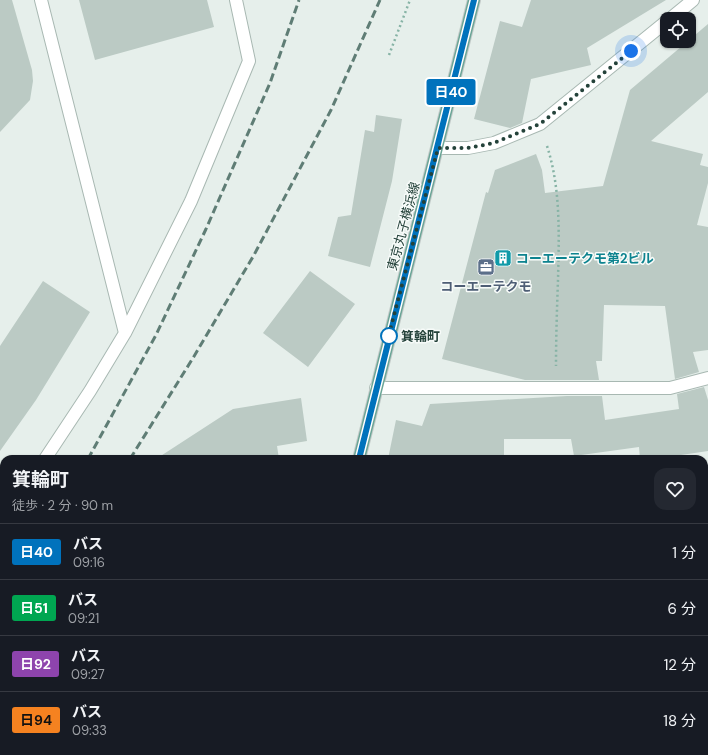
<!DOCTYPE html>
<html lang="ja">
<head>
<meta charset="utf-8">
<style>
	body { margin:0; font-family:"DM Sans","Noto Sans JP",sans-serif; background:#242831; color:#f1f3f6; height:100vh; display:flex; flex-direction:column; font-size:15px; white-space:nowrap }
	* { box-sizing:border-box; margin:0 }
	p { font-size:13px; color:#9ea1a6 }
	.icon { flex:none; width:22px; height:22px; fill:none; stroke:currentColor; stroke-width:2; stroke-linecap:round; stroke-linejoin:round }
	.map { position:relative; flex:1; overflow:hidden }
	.side { position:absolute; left:0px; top:455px; width:708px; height:300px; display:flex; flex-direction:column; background:#171b24; border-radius:12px 12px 0 0; box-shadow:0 1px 3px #0004 }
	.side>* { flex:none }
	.badge { padding:0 8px; border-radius:3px; font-size:14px; line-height:26px }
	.fabs { position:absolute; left:660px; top:12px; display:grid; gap:8px }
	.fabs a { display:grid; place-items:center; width:36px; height:36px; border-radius:8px; background:#171b24; box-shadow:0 1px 3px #0004; font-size:20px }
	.you { position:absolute; width:20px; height:20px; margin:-10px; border:3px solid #fff; border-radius:50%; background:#1a73e8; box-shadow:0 0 0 6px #1a73e833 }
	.map>.badge { position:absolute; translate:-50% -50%; box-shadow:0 0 0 2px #fff }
	.round { display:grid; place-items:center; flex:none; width:42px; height:42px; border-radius:12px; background:#242831 }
	.head { display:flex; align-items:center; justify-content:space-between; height:68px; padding:0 12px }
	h1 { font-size:19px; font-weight:700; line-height:30px }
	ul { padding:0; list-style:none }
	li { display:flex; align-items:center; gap:12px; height:56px; padding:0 12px; border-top:1px solid #363941 }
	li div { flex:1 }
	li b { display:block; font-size:15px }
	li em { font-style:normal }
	li .badge { min-width:44px; font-weight:700; text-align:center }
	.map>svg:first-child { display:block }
</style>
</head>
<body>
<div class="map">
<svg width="708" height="755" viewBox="0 0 708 755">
	<rect width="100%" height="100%" fill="#e6efeb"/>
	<path fill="#bbcac4" d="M0,0H12L32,70L33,81L30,100L0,132Z
		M79,0H207L214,27L95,60Z
		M531,0H666L587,48L591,65L531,79L522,123L510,128L474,119L500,21L522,27Z
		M708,24V92L651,141L703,154L700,165L708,167V183L697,225L708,227V350L693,352L699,372L675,379L665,306L604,305L602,361H596L599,380H525L442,359L486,192L488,193L495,170L536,154L542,170L545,193L603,186L630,90Z
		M376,115L402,119L392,181L370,267L328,256L338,217L351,215L365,130L374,132Z
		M310,271L355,304L308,367L263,333Z
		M43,281L90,312L36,400L0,451V346Z
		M704,387L708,400V451L654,459H640L639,447L574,456L571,439H504V459H388L396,420L422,426L430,404L567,396H602L605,420L679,409L677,394Z
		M301,398L307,441L277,446L279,459H156L233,409Z"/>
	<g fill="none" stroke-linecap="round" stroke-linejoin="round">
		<defs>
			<path id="street" d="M41,0L125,333
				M670,19L693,0
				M438,148H468L494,143L540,124L667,21
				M376,388H670L708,378
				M45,459L90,391L125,333L191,201L249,61L236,0
				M0,526L4,520
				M0,706L4,701"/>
			<path id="secondary" d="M329,751L330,755"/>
			<path id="primary" d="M359,459L474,0
				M282,755L283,751"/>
		</defs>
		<use href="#street" stroke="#a8b8b2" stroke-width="14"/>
		<use href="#secondary" stroke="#a4bbb3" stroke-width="14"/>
		<use href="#primary" stroke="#c2cac8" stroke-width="14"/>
		<path stroke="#86b3a5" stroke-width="2.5" stroke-dasharray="2 3" stroke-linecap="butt" d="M389,55L410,0
			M547,146C561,189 559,235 558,280C557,308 556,337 556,366"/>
		<use href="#street" stroke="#fff" stroke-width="12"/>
		<use href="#secondary" stroke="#fff" stroke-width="12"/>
		<use href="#primary" stroke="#6aa596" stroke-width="12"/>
		<path stroke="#5f7d75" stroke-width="3" stroke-dasharray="8 4" stroke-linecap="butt" d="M88,459L156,335L206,229L270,83L299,0
			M130,459L193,358L254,255L331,110L380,0
			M0,605L4,598
			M0,645L4,639"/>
	</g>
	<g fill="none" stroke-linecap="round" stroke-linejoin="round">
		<defs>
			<path id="line" d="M359,459L474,0"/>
		</defs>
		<use href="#line" stroke="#fff" stroke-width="9"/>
		<use href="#line" stroke="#0072bc" stroke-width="6"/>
		<path stroke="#24423a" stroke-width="4" stroke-dasharray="0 7.2" d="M389,336L387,342L438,148H468L494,143L540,124L631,51"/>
	</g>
	<defs>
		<symbol id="building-square" viewBox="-11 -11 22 22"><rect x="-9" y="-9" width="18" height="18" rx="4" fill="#0f9aa8" stroke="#f7fbf9"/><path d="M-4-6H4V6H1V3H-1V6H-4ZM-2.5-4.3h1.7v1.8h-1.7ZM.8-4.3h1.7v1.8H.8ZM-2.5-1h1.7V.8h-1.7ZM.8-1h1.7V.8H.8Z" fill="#fff"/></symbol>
		<symbol id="office-square" viewBox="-11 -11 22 22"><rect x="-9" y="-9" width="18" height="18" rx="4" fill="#5c6f8a" stroke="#f7fbf9"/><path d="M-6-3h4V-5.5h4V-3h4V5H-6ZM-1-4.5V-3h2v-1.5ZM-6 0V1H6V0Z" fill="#fff"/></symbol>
	</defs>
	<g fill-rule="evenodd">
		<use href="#building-square" x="493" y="248" width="20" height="20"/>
		<use href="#office-square" x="476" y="257" width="20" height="20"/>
	</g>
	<circle fill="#fff" stroke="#0072bc" stroke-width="2" cx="389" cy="336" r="8"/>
	<g text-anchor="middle" stroke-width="3" stroke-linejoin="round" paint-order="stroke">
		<g font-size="13" fill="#24423a" stroke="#f7fbf9">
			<text transform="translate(403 226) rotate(-75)" y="5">東京丸子横浜線</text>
		</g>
		<g font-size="13" font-weight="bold" fill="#0d838f" stroke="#f7fbf9" text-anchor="start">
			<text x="516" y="263">コーエーテクモ第2ビル</text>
		</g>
		<g font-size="13" font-weight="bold" fill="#4e5e75" stroke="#f7fbf9">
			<text x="486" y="291">コーエーテクモ</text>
		</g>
		<g font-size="13" font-weight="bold" fill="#24423a" stroke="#f7fbf9" text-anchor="start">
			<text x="401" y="341">箕輪町</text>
		</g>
	</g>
</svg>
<div class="fabs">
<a><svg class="icon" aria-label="locate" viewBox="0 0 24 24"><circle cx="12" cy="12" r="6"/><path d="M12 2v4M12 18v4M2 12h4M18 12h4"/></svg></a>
</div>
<div class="you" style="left:631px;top:51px"></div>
<b class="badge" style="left:451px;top:92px;background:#0072bc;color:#fff">日40</b>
<section class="side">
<div class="head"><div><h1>箕輪町</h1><p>徒歩 · 2 分 · 90 m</p></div><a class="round"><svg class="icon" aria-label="heart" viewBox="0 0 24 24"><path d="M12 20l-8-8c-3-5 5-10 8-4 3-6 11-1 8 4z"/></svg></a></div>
<ul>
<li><span class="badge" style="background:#0072bc;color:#fff">日40</span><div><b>バス</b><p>09:16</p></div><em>1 分</em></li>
<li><span class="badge" style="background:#00a651;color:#fff">日51</span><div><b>バス</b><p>09:21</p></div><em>6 分</em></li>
<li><span class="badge" style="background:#8e44ad;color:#fff">日92</span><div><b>バス</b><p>09:27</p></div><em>12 分</em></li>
<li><span class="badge" style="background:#f58220;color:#111">日94</span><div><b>バス</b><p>09:33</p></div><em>18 分</em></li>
</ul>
</section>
</div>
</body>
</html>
